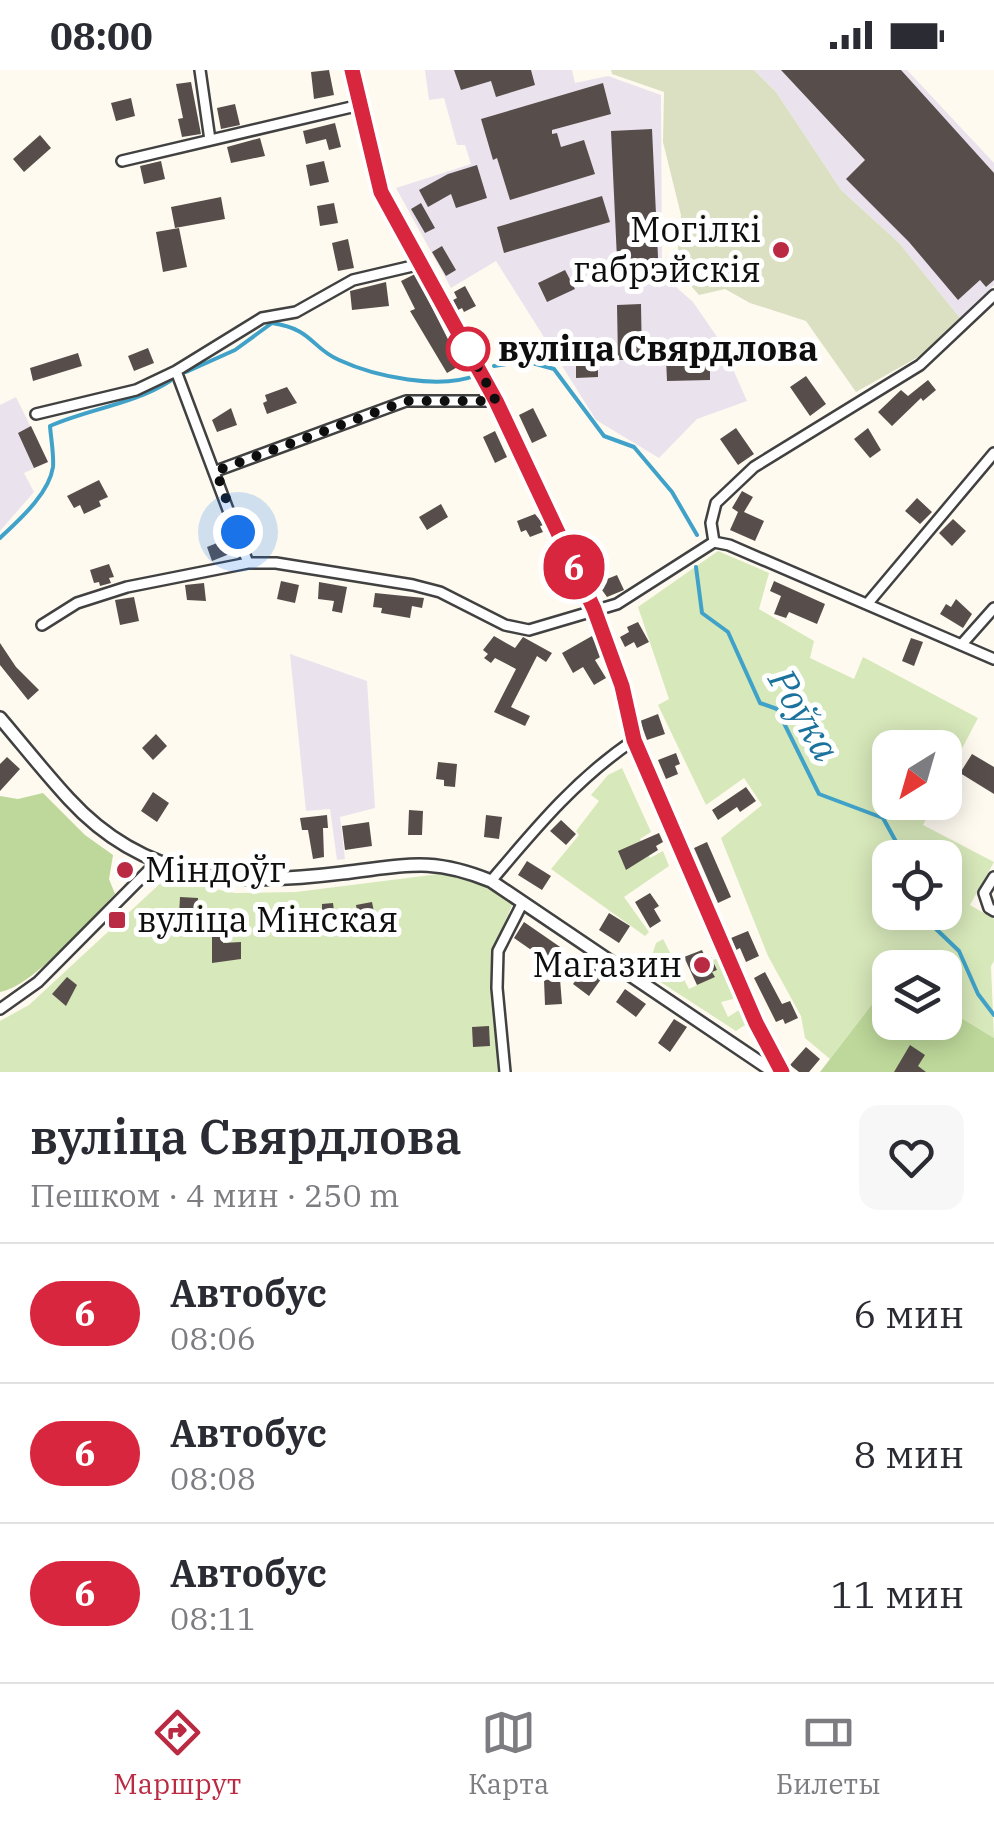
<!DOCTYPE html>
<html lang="ru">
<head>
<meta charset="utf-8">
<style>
	body { margin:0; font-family:"IBM Plex Serif",serif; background:#f7f7f7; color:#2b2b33; height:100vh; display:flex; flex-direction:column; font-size:38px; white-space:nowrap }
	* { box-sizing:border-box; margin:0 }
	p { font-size:32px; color:#7c7c81 }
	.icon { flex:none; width:55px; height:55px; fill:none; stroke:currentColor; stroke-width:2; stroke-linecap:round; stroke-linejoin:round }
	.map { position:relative; height:1002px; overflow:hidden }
	.details { display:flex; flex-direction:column; background:#fff; flex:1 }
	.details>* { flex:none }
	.badge { padding:0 20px; border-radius:32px; font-size:35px; line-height:65px }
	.needle { width:65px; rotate:217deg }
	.controls { position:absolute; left:872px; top:660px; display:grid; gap:20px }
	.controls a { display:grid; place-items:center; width:90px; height:90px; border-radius:20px; background:#fff; box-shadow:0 5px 25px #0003; font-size:50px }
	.you { position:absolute; width:50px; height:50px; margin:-25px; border:8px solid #fff; border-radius:50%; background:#1a73e8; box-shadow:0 0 0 15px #1a73e833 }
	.map>.badge { position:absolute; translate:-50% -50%; box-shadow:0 0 0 5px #fff }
	.round { display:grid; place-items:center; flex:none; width:105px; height:105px; border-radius:20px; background:#f7f7f7 }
	.head { display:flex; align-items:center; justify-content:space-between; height:170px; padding:0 30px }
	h1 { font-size:48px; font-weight:600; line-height:75px }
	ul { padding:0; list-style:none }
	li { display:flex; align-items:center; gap:30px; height:140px; padding:0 30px; border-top:2px solid #e1e1e2 }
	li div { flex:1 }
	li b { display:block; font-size:38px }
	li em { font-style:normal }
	li .badge { min-width:110px; font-weight:700; text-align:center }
	.status { display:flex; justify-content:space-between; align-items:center; height:70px; padding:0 50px; background:#fff; direction:ltr }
	.status svg { height:28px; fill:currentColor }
	.menu { display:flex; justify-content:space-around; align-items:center; height:140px; border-top:2px solid #e1e1e2; background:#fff; font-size:28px; color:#7c7c81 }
	.menu a { display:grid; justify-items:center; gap:5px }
	.menu .on { color:#ba2a42 }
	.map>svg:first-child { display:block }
</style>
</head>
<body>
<div class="status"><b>08:00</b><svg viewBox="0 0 49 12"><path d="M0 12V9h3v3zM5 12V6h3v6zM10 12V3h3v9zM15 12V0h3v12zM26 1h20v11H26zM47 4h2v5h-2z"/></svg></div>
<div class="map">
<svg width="994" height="1002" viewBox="0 0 994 1002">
	<rect width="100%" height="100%" fill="#fefaf0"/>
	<path fill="#eae3ed" d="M425,0H572L575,13L608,6L661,25L662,196L667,209L693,232L722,274L747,331L697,349L659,388L596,350L496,191L451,218L396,118L471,94L465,75H457L444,28L429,30Z
		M754,0H907L994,93V215L960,248L899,173L841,120L776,22Z
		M16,327L48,392L24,403L34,422L0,461V335Z
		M290,584L367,611L375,738L340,747L345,789L337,790L330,739L306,741Z"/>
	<path fill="#d7e8ba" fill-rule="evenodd" d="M718,481L769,503L759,539L814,571L810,588L854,609L863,587L978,648L945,711V678H890V732L934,733L923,755L994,792L970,835L994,849V891L991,896L994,968L945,938V898H890V911L830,989L805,968L801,946L768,886L721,768L762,735L744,708L706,735L658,635L669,629L638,537ZM890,788H945V842H890Z
		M622,698L651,762L640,769L650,788L663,781L669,796L624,827L649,862L645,866L551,799L579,765L576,761L599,731L591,725L608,705Z
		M447,803L473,810L513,833L494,877L498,1002H0V951L29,935L165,809L235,823L296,822Z
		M663,869L689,919L714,907L712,902L717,900L713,890L721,887L737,928L721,932L728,947L742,938L748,953L736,961L642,900L651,888L656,873Z"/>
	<path fill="#bdd89a" d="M43,723L85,765L113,785L109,809L115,824C89,850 34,916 0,922V726L18,729Z
		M890,911V952H945V938L994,968V1002H820Z"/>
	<path fill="#dae0c1" d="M611,0H754L776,22L841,120L899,173L960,248L927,282L856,322L806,251L750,233L725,219L699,225L676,199L681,145L663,72L664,22L612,4Z"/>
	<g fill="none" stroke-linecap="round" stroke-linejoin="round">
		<path stroke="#40a2c9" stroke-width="4" d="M494,296L525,291L554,299L604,366L634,377L672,422L697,465
			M186,302L235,280L272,253C313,259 311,278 339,290C376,307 440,320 477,305
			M0,468C19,450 49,424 53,397C54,384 51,369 50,356C89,339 134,334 170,311
			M696,497L702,543L728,562L760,633L777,639L819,724L883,748L905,788
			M925,842L936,859L959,881L978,924L994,945"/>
	</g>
	<path fill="#574e4b" d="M329,0L334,25L314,29L311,2Z
		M454,0H531L535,15L496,27L491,11L461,20Z
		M781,0H901L994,103V210L986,217L980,210L958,230L909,172L846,109L865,90Z
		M191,12L201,64L182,67L178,49L183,48L176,14Z
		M603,13L611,44L552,60V64L557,63L561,77L584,70L595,104L510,130L497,88L493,90L481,49Z
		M131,28L135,46L116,51L111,33Z
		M235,34L240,55L221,59L217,38Z
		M335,53L341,77L329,80L326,69L306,74L303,61Z
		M652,59L659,208L618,210L611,61Z
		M40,65L51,78L24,102L13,89Z
		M260,68L265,86L231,93L227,77Z
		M161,91L165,109L144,114L140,96Z
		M324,91L329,112L310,116L306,95Z
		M477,95L487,128L456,138L451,124L428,137L419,120L448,104Z
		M602,126L610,152L504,183L497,157Z
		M221,127L225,149L175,158L171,137Z
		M334,133L338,153L320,156L317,136Z
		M421,133L435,158L425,163L411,139Z
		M179,158L187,197L163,202L156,162Z
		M348,169L354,198L338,201L332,173Z
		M442,176L456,200L446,206L432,182Z
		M565,200L575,219L547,232L538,213Z
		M415,204L461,295L447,303L410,241L415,239L401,211Z
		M386,212L389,236L352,240L350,221Z
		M465,216L476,236L464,242L462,238L458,240L453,230L457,228L454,222Z
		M641,234L642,290H618L617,235Z
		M148,278L154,293L134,301L128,286Z
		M78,283L82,296L33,311L30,298Z
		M687,287L688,297L710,296V310L667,311L666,288Z
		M576,290H598V307L576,308Z
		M806,306L826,334L810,346L790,317Z
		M928,310L936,320L923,331L921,328L892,356L878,342L901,320L908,326Z
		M287,317L297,333L267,344L263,333L267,331L265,325Z
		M231,338L237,355L217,362L212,350Z
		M533,338L547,366L532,373L519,345Z
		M31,356L48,392L34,398L18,363Z
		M736,358L754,384L738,395L720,369Z
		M868,358L881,380L870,388L854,369Z
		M495,361L507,387L495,393L483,367Z
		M99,410L108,427L99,431L101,436L84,444L80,435L74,438L67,426Z
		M742,421L753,427L744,442L764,451L755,471L730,460L738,442L732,438Z
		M917,428L932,442L920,454L905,441Z
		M441,434L448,447L427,460L419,447Z
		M535,444L544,455L540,456L543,462L530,467L526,460L521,462L517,451Z
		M953,449L966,461L952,476L939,463Z
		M227,469L232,483L212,491L207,477Z
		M109,494L114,507L109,508L111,513L100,516L99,512L94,513L90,500Z
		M617,505L624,520L607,527L597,513Z
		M281,511L299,515L295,533L277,529Z
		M774,511L825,534L817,554L789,542L786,548L774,544L781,526L770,521Z
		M319,512L347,517L342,543L332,541L334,531L318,529Z
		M204,513L206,531L187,530L185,515Z
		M375,523L424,528L422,538L412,536L410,548L381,543L382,538L373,537Z
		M134,527L139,551L120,555L115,530Z
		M956,529L972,544L963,558L940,544L946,534L951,537Z
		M638,552L649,572L637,578L634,572L625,577L620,567L629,562L627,557Z
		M494,566L515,578L523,567L552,583L546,592L537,586L511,637L530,646L525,656L494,642L516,599L495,588L491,593L484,588L488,584L483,580Z
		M592,566L602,586L595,590L606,608L594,615L583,597L573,603L562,583Z
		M911,568L923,572L914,596L902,591Z
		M0,573L16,597L39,620L28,630L0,595Z
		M658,644L665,664L647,670L640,651Z
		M156,664L167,676L153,690L142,678Z
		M676,683L680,694L675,696L678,704L666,709L658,690Z
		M972,684L994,697V724L960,703Z
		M7,687L20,699L0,721V694Z
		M438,692L457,694L455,717L444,716V710L436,709Z
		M746,717L756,731L740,742L737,737L718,750L712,740Z
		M153,722L169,733L157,752L141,741Z
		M409,740L423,741L422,765H408Z
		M327,745L328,758H323L324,787L313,789L308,760H302L300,748Z
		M486,745L502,747L499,769L484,767Z
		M561,750L576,764L566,775L550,761Z
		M369,752L372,776L345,780L342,756Z
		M659,763L663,772L656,776L658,780L626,800L618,781Z
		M707,772L731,827L718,833L694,778Z
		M527,791L551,806L542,820L518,805Z
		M650,823L659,836L654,839L661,851L650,858L635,832Z
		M180,827L198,828L197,847L179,845Z
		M372,832L374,842L369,844L371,856L360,858L356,835Z
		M333,833L335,849L311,851L313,859L301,862L299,852L289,853L288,849L322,839V834Z
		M275,843L278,861L260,865L257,847Z
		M609,843L630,856L619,873L599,860Z
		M524,852L566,881L554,900L544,894L547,891L514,868Z
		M748,861L759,886L746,892L740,878L736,880L731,868Z
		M212,866H223V873L241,872V889L212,893Z
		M702,880L706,889L711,887L717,900L712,902L715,907L697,915L684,887Z
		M588,894L604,905L589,926L573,914Z
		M765,902L782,934L790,931L798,948L785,954L783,949L776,952L754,908Z
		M67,907L77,915L66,936L52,924Z
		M560,909L562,934L545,935L544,910Z
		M625,919L646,934L636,947L616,932Z
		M674,949L687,957L670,982L658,973Z
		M489,956L490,976L473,977L472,957Z
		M910,975L925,985L918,996L926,1002H894Z
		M806,977L820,989L809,1002H799L790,995Z"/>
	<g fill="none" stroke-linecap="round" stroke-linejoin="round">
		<defs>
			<path id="minor" d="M200,0L210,70
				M122,91L360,35
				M176,301L248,493
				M36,344L136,320L176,301L262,248L296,242L353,210L421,194
				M216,401L406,331H496
				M714,472L711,453L716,433L754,397L920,295L994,225
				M868,533L994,383
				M42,555L77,533L127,517L248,493H276L413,515L440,522L505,555L529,560L617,534L714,472L729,475L994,589
				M962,574L994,538
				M994,807L984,823L989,838L994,841
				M491,811C535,759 577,708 634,670
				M0,939L38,912L157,792
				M505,1002L497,918L498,881L522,834"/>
			<path id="tertiary" d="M352,0L381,122L496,331L594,539L623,617L634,670L756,953L782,1002
				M0,648C23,675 45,703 69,729C146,813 237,816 342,803C404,796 430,786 491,811L774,1002"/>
		</defs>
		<use href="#minor" stroke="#414141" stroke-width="14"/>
		<use href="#tertiary" stroke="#414141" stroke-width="16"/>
		<use href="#minor" stroke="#fff" stroke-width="9"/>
		<use href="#tertiary" stroke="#fff" stroke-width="11"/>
	</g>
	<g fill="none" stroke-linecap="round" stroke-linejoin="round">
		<defs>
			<path id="line" d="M352,0L381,122L496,331L594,539L622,616L634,670L756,953L782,1002"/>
		</defs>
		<use href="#line" stroke="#fff" stroke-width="22"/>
		<use href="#line" stroke="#d7263d" stroke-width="15"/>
		<path stroke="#0e0e0e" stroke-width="10" stroke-dasharray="0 18" d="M238,462L216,401L406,331H496L468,279"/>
	</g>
	<g fill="#ba2a42" stroke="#fff" stroke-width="4">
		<circle cx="781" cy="180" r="10"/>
		<circle cx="125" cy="800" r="10"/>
		<rect x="107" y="840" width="20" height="20" rx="5"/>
		<circle cx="702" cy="895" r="10"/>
	</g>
	<circle fill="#fff" stroke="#d7263d" stroke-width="5" cx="468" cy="279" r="20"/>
	<g text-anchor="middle" stroke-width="10" stroke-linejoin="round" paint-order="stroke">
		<g font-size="35" fill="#0e0e0e" stroke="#fff" text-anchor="end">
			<text x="761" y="172">Могілкі<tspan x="761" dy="40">габрэйскія</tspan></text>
			<text x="145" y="812" text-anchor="start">Міндоўг</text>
			<text x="137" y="862" text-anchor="start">вуліца Мінская</text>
			<text x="682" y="907">Магазин</text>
		</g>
		<g font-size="35" font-weight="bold" fill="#0e0e0e" stroke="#fff" text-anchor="start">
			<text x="498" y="291">вуліца Свярдлова</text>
		</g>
		<g font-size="38" font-style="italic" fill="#1b739d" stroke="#fff">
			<text transform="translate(804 645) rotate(59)" y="13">Роўка</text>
		</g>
	</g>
</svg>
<div class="controls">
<a><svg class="needle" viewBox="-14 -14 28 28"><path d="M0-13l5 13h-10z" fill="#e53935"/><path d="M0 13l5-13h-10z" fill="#7c7c81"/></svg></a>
<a><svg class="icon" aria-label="locate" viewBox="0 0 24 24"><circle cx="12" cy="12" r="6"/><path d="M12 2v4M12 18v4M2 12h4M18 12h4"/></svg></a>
<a><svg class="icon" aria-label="layers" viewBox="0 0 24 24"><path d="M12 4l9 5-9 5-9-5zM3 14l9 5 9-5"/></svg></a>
</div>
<div class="you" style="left:238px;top:462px"></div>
<b class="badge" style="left:574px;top:497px;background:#d7263d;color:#fff">6</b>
</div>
<section class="details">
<div class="head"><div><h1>вуліца Свярдлова</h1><p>Пешком · 4 мин · 250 m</p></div><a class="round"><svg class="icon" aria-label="heart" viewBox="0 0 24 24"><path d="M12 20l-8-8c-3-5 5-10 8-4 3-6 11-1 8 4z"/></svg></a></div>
<ul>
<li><span class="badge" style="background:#d7263d;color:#fff">6</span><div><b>Автобус</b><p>08:06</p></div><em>6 мин</em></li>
<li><span class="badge" style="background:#d7263d;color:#fff">6</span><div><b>Автобус</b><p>08:08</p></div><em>8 мин</em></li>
<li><span class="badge" style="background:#d7263d;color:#fff">6</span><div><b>Автобус</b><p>08:11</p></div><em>11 мин</em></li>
</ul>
</section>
<nav class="menu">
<a class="on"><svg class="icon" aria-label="directions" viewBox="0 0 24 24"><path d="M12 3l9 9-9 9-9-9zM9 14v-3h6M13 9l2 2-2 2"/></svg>Маршрут</a>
<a><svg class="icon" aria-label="map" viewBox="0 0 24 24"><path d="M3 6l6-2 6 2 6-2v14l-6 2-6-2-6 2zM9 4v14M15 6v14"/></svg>Карта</a>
<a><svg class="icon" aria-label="tickets" viewBox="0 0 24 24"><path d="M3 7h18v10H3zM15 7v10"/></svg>Билеты</a>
</nav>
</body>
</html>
